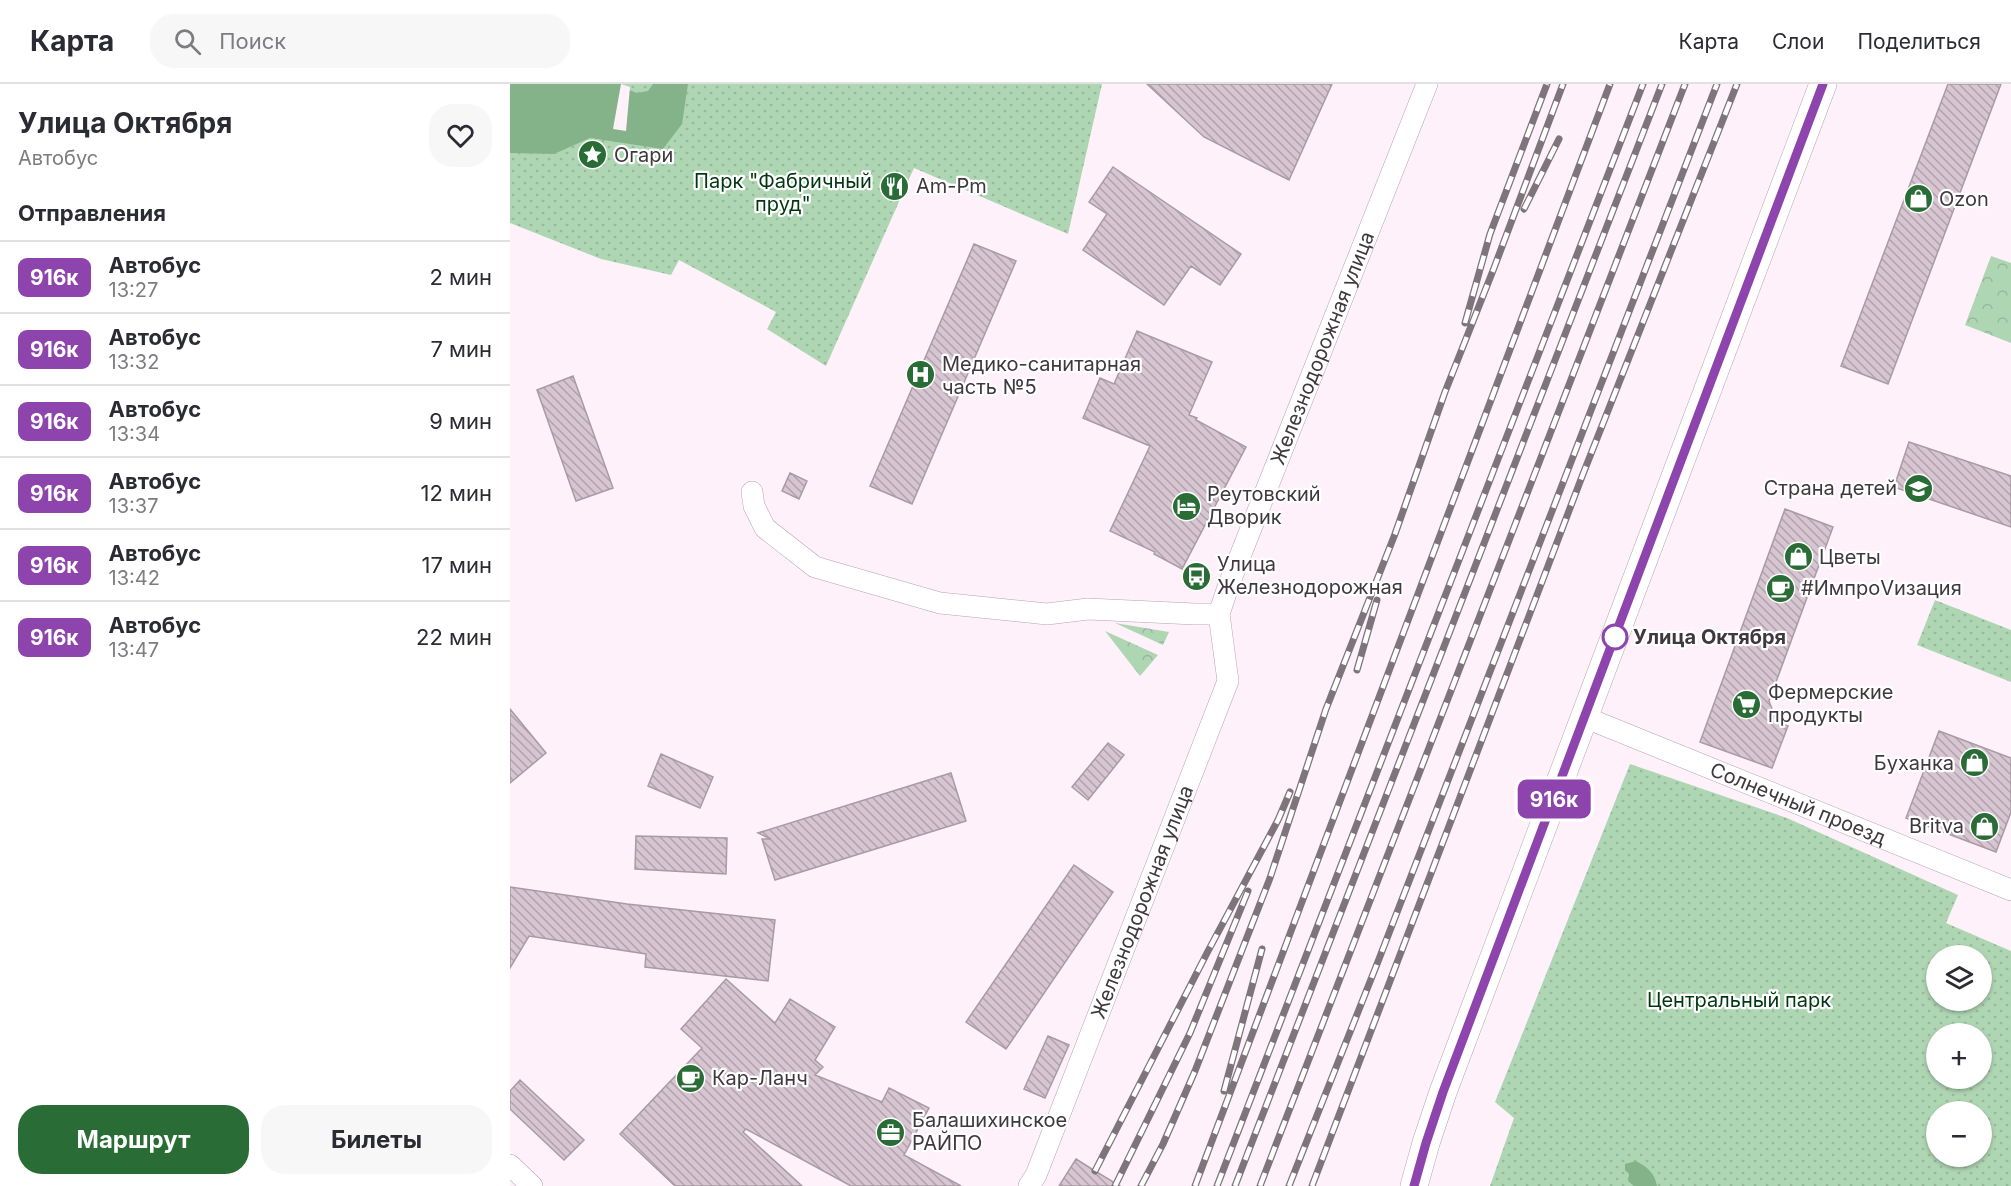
<!DOCTYPE html>
<html lang="ru">
<head>
<meta charset="utf-8">
<style>
	body { margin:0; font-family:Inter,sans-serif; background:#f7f7f7; color:#2b2b33; height:100vh; display:flex; flex-direction:column; font-size:22px; white-space:nowrap }
	* { box-sizing:border-box; margin:0 }
	p { font-size:20px; color:#7c7c81 }
	.icon { flex:none; width:33px; height:33px; fill:none; stroke:currentColor; stroke-width:2; stroke-linecap:round; stroke-linejoin:round }
	.map { position:relative; flex:1; overflow:hidden }
	.side { display:flex; flex-direction:column; background:#fff; width:510px }
	.side>* { flex:none }
	.badge { padding:0 12px; border-radius:9px; font-size:21px; line-height:39px }
	.controls { position:absolute; left:1416px; top:861px; display:grid; gap:12px }
	.controls a { display:grid; place-items:center; width:66px; height:66px; border-radius:50%; background:#fff; box-shadow:0 2px 4px #0004; font-size:30px }
	.map>.badge { position:absolute; translate:-50% -50%; box-shadow:0 0 0 3px #fff }
	h2 { padding:0 18px; font-size:22px; line-height:54px }
	.round { display:grid; place-items:center; flex:none; width:63px; height:63px; border-radius:24px; background:#f7f7f7 }
	.summary { display:flex; align-items:center; justify-content:space-between; height:102px; padding:0 18px }
	h1 { font-size:28px; font-weight:700; line-height:45px }
	.action { display:flex; gap:12px; margin-top:auto; padding:12px 18px }
	.action a { flex:1; height:69px; border-radius:24px; background:#296c36; color:#fff; font-size:24px; font-weight:700; line-height:69px; text-align:center }
	.action a+a { background:#f7f7f7; color:#2b2b33 }
	ul { padding:0; list-style:none }
	li { display:flex; align-items:center; gap:18px; height:72px; padding:0 18px; border-top:2px solid #e1e1e2 }
	li div { flex:1 }
	li b { display:block; font-size:22px }
	li em { font-style:normal }
	li .badge { min-width:66px; font-weight:700; text-align:center }
	header { display:flex; align-items:center; gap:36px; box-sizing:border-box; height:84px; padding:0 30px; background:#fff; border-bottom:2px solid #e1e1e2 }
	header strong { font-size:28px }
	nav { display:flex; gap:33px; margin-inline-start:auto; font-size:21px }
	.search { width:420px; height:54px; background:#f7f7f7; display:flex; align-items:center; gap:15px; box-sizing:border-box; padding:0 21px; border-radius:24px; color:#7c7c81; font-size:22px }
	main { display:flex; flex:1; min-height:0 }
	.map>svg:first-child { display:block }
</style>
</head>
<body>
<header>
<strong>Карта</strong>
<div class="search"><svg class="icon" aria-label="search" viewBox="0 0 24 24"><circle cx="10" cy="10" r="6"/><path d="M15 15l6 6"/></svg>Поиск</div>
<nav><a>Карта</a><a>Слои</a><a>Поделиться</a></nav>
</header>
<main>
<section class="side">
<div class="summary"><div><h1>Улица Октября</h1><p>Автобус</p></div><a class="round"><svg class="icon" aria-label="heart" viewBox="0 0 24 24"><path d="M12 20l-8-8c-3-5 5-10 8-4 3-6 11-1 8 4z"/></svg></a></div>
<h2>Отправления</h2>
<ul>
<li><span class="badge" style="background:#8e44ad;color:#fff">916к</span><div><b>Автобус</b><p>13:27</p></div><em>2 мин</em></li>
<li><span class="badge" style="background:#8e44ad;color:#fff">916к</span><div><b>Автобус</b><p>13:32</p></div><em>7 мин</em></li>
<li><span class="badge" style="background:#8e44ad;color:#fff">916к</span><div><b>Автобус</b><p>13:34</p></div><em>9 мин</em></li>
<li><span class="badge" style="background:#8e44ad;color:#fff">916к</span><div><b>Автобус</b><p>13:37</p></div><em>12 мин</em></li>
<li><span class="badge" style="background:#8e44ad;color:#fff">916к</span><div><b>Автобус</b><p>13:42</p></div><em>17 мин</em></li>
<li><span class="badge" style="background:#8e44ad;color:#fff">916к</span><div><b>Автобус</b><p>13:47</p></div><em>22 мин</em></li>
</ul>
<div class="action"><a>Маршрут</a><a>Билеты</a></div>
</section>
<div class="map">
<svg width="1501" height="1102" viewBox="0 0 1501 1102">
	<defs>
		<pattern id="forest-crowns" width="20" height="18" patternUnits="userSpaceOnUse" patternTransform="scale(1.5)"><rect width="20" height="18" fill="#afd6b3"/><path d="M2 6a3 3 0 1 1 6 0M12 15a3 3 0 1 1 6 0" fill="none" stroke="#98b89b"/></pattern>
		<pattern id="park-dots" width="8" height="8" patternUnits="userSpaceOnUse" patternTransform="scale(1.5)"><rect width="8" height="8" fill="#afd6b3"/><path d="M2 2h.1M6 6h.1" fill="none" stroke="#98b89b" stroke-width="1.8" stroke-linecap="round"/></pattern>
		<pattern id="building-back-hatch" width="6" height="6" patternUnits="userSpaceOnUse" patternTransform="scale(1.5)"><rect width="6" height="6" fill="#d7c6d1"/><path d="M-1 5l2 2M0 0l6 6M5-1l2 2" fill="none" stroke="#b0a2ab"/></pattern>
	</defs>
	<rect width="100%" height="100%" fill="#fef1fa"/>
	<path fill="url(#forest-crowns)" d="M1481,172L1501,179V259L1455,241Z
		M605,539L659,548L653,561Z
		M595,547L648,571L630,592Z"/>
	<path fill="url(#park-dots)" fill-rule="evenodd" d="M0,0H592L558,150L404,84L316,282L257,245L266,228L169,176L161,191L91,175L0,139Z
		M1425,516L1501,546V598L1407,561Z
		M1120,680L1277,734L1448,811L1436,839L1501,867V1102H980L1004,1034L985,1018ZM1426,872H1472V916H1426ZM1426,950H1472V994H1426ZM1426,1028H1472V1072H1426Z"/>
	<path fill="#84b38a" d="M0,0H112L114,4L127,9L138,7L143,0H178L172,40L153,65L80,54L44,70L0,69Z
		M1126,1077C1137,1083 1145,1089 1147,1102H1124L1118,1097L1119,1090L1115,1086V1080Z"/>
	<path fill="#fef1fa" d="M111,0L120,3L116,47L103,45Z"/>
	<path fill="url(#building-back-hatch)" stroke="#aa9aa4" stroke-width="1.5" d="M637,0H822L779,96L694,53Z
		M1438,0H1491L1378,300L1331,282Z
		M603,83L731,170L710,201L681,182L654,221L573,166L597,130L579,118Z
		M464,160L506,177L402,420L360,402Z
		M627,247L702,278L679,331L687,334L686,336L736,363L672,485L644,470L645,468L600,447L640,362L573,334L590,294L604,300Z
		M63,292L103,404L66,417L27,306Z
		M1399,358L1501,392V443L1384,403Z
		M280,389L297,397L289,415L272,407Z
		M1275,425L1323,443L1259,617L1267,638L1278,642L1262,684L1190,658Z
		M0,625L36,669L0,699Z
		M1429,647L1501,674V728L1486,768L1396,734Z
		M598,659L614,671L578,716L562,703Z
		M151,670L203,693L190,724L138,702Z
		M441,689L456,737L265,796L252,755H261L248,749Z
		M126,752L217,754L216,790L125,785Z
		M564,781L603,808L496,965L456,938Z
		M0,803L117,820L265,836L258,897L135,883L136,870L19,852L0,884Z
		M216,895L265,939L280,915L325,943L305,976L313,983L305,991L372,1018L379,1004L419,1024L394,1071L451,1102H341L236,1045L233,1048L292,1102H165L110,1050L192,964L171,945Z
		M538,952L559,961L535,1014L514,1005Z
		M10,996L74,1056L54,1076L0,1025V1007Z
		M566,1075L585,1087L610,1102H549Z"/>
	<g fill="none" stroke-linecap="round" stroke-linejoin="round">
		<defs>
			<g id="minor">
				<path d="M242,408L244,422L255,444L305,483L430,519L537,530L578,525L685,530H709"/>
				<path id="s1" d="M1074,633L1501,806"/>
				<path d="M0,1081L22,1102"/>
				<path id="s2" d="M519,1102L526,1091L718,597L709,530L719,500L917,0"/>
			</g>
			<path id="tertiary" d="M904,1102L916,1059L933,1008L1313,0"/>
		</defs>
		<use href="#minor" stroke="#b4a4af" stroke-width="22"/>
		<use href="#tertiary" stroke="#b4a4af" stroke-width="28"/>
		<use href="#minor" stroke="#fff" stroke-width="21"/>
		<use href="#tertiary" stroke="#fff" stroke-width="27"/>
		<defs>
			<path id="rail" d="M1014,125L1049,55
				M955,239L980,150L1037,0
				M847,586L867,516
				M714,1007L752,865
				M585,1087L697,869L768,736L780,708
				M605,1102L680,949L738,807
				M631,1102L653,1060L685,987L760,794L816,625L885,450L935,308L984,184L1053,0
				M685,1102L1100,0
				M707,1102L1133,0
				M725,1102L1152,0
				M750,1102L1175,0
				M779,1102L869,875L1207,0
				M802,1102L1073,390L1227,0"/>
		</defs>
		<use href="#rail" stroke="#7e757b" stroke-width="7"/>
		<use href="#rail" stroke="#fff" stroke-width="4.5" stroke-dasharray="14" stroke-linecap="butt"/>
	</g>
	<g fill="none" stroke-linecap="round" stroke-linejoin="round">
		<defs>
			<path id="line" d="M904,1102L916,1059L933,1008L1313,0"/>
		</defs>
		<use href="#line" stroke="#fff" stroke-width="14"/>
		<use href="#line" stroke="#8e44ad" stroke-width="9"/>
	</g>
	<defs>
		<symbol id="sight-disc" viewBox="-11 -11 22 22"><circle r="9.5" fill="#296c36" stroke="#fff"/><path d="M0-6L1.8-2.2L6-1.7L2.9 1.2L3.7 5.4L0 3.3L-3.7 5.4L-2.9 1.2L-6-1.7L-1.8-2.2Z" fill="#fff"/></symbol>
		<symbol id="restaurant-disc" viewBox="-11 -11 22 22"><circle r="9.5" fill="#296c36" stroke="#fff"/><path d="M-5-6h1v4h1v-4h1v4h1v-4h1v5L-1.5 .5V6h-2V.5L-5-1ZM5-6V6H3V1.5H1.5Q1.5-4 5-6Z" fill="#fff"/></symbol>
		<symbol id="shop-disc" viewBox="-11 -11 22 22"><circle r="9.5" fill="#296c36" stroke="#fff"/><path d="M-5-2.5h2.3a2.7 3.5 0 0 1 5.4 0H5L5.5 6h-11ZM-1.5-2.5h3a1.5 2.3 0 0 0-3 0Z" fill="#fff"/></symbol>
		<symbol id="hospital-disc" viewBox="-11 -11 22 22"><circle r="9.5" fill="#296c36" stroke="#fff"/><path d="M-5-5h3v3.5h4V-5h3V5h-3V1.5h-4V5h-3Z" fill="#fff"/></symbol>
		<symbol id="school-disc" viewBox="-11 -11 22 22"><circle r="9.5" fill="#296c36" stroke="#fff"/><path d="M0-5L7-2L0 1L-7-2ZM-4 1L0 2.5L4 1V4Q0 6-4 4Z" fill="#fff"/></symbol>
		<symbol id="hotel-disc" viewBox="-11 -11 22 22"><circle r="9.5" fill="#296c36" stroke="#fff"/><path d="M-6-4.5h1.5V1H6V5H4.5V3h-9V5H-6ZM-4 0a1.8 1.8 0 1 1 3.6 0ZM.5 0V-2.5h3Q6-2.5 6 0Z" fill="#fff"/></symbol>
		<symbol id="bus-disc" viewBox="-11 -11 22 22"><circle r="9.5" fill="#296c36" stroke="#fff"/><path d="M-5-6H5V4H4V6H2V4H-2V6H-4V4H-5ZM-3.5-4V0h7V-4ZM-3.5 1.2v1.5H-2V1.2ZM2 1.2v1.5H3.5V1.2Z" fill="#fff"/></symbol>
		<symbol id="cafe-disc" viewBox="-11 -11 22 22"><circle r="9.5" fill="#296c36" stroke="#fff"/><path d="M-5.5-4.5H6V0H3Q3 3.5 0 3.5H-2.5Q-5.5 3.5-5.5 0ZM3-3.2v2h1.7v-2ZM-6 4.5H4V6H-6Z" fill="#fff"/></symbol>
		<symbol id="supermarket-disc" viewBox="-11 -11 22 22"><circle r="9.5" fill="#296c36" stroke="#fff"/><path d="M-6-5.5h2.5l.6 2H6L4.5 2H-2.5L-4.4-4H-6ZM-1.5 3.2a1.3 1.3 0 1 0 .1 0ZM3 3.2a1.3 1.3 0 1 0 .1 0Z" fill="#fff"/></symbol>
		<symbol id="office-disc" viewBox="-11 -11 22 22"><circle r="9.5" fill="#296c36" stroke="#fff"/><path d="M-6-3h4V-5.5h4V-3h4V5H-6ZM-1-4.5V-3h2v-1.5ZM-6 0V1H6V0Z" fill="#fff"/></symbol>
	</defs>
	<g fill-rule="evenodd">
		<use href="#sight-disc" x="66" y="54" width="33" height="33"/>
		<use href="#restaurant-disc" x="368" y="86" width="33" height="33"/>
		<use href="#shop-disc" x="1392" y="98" width="33" height="33"/>
		<use href="#hospital-disc" x="394" y="274" width="33" height="33"/>
		<use href="#school-disc" x="1392" y="388" width="33" height="33"/>
		<use href="#hotel-disc" x="660" y="406" width="33" height="33"/>
		<use href="#shop-disc" x="1272" y="456" width="33" height="33"/>
		<use href="#bus-disc" x="670" y="476" width="33" height="33"/>
		<use href="#cafe-disc" x="1254" y="488" width="33" height="33"/>
		<use href="#supermarket-disc" x="1220" y="604" width="33" height="33"/>
		<use href="#shop-disc" x="1448" y="662" width="33" height="33"/>
		<use href="#shop-disc" x="1458" y="726" width="33" height="33"/>
		<use href="#cafe-disc" x="164" y="978" width="33" height="33"/>
		<use href="#office-disc" x="364" y="1032" width="33" height="33"/>
	</g>
	<circle fill="#fff" stroke="#8e44ad" stroke-width="3" cx="1105" cy="553" r="12"/>
	<g text-anchor="middle" stroke-width="4.5" stroke-linejoin="round" paint-order="stroke">
		<g font-size="20" fill="#3f383d" stroke="#fff" text-anchor="start">
			<text x="104" y="78">Огари</text>
			<text x="406" y="109">Am-Pm</text>
			<text x="1429" y="122">Ozon</text>
			<text x="432" y="287">Медико-санитарная<tspan x="432" dy="23">часть №5</tspan></text>
			<text x="1387" y="411" text-anchor="end">Страна детей</text>
			<text x="697" y="417">Реутовский<tspan x="697" dy="23">Дворик</tspan></text>
			<text x="1309" y="480">Цветы</text>
			<text x="707" y="487">Улица<tspan x="707" dy="23">Железнодорожная</tspan></text>
			<text x="1291" y="511">#ИмпроVизация</text>
			<text x="1258" y="615">Фермерские<tspan x="1258" dy="23">продукты</tspan></text>
			<text x="1444" y="686" text-anchor="end">Буханка</text>
			<text x="1454" y="749" text-anchor="end">Britva</text>
			<text x="202" y="1001">Кар-Ланч</text>
			<text x="402" y="1043">Балашихинское<tspan x="402" dy="23">РАЙПО</tspan></text>
		</g>
		<g font-size="20" fill="#023811" stroke="#fff">
			<text x="273" y="104">Парк "Фабричный<tspan x="273" dy="23">пруд"</tspan></text>
			<text x="1229" y="923">Центральный парк</text>
		</g>
		<g font-size="20" fill="#3f383d" stroke="#fff">
			<text dy="7" stroke="none"><textPath href="#s2" startOffset="896">Железнодорожная улица</textPath></text>
			<text dy="7" stroke="none"><textPath href="#s1" startOffset="231">Солнечный проезд</textPath></text>
			<text dy="7" stroke="none"><textPath href="#s2" startOffset="306">Железнодорожная улица</textPath></text>
		</g>
		<g font-size="20" font-weight="bold" fill="#3f383d" stroke="#fff" text-anchor="start">
			<text x="1123" y="560">Улица Октября</text>
		</g>
	</g>
</svg>
<div class="controls">
<a><svg class="icon" aria-label="layers" viewBox="0 0 24 24"><path d="M12 4l9 5-9 5-9-5zM3 14l9 5 9-5"/></svg></a>
<a>+</a>
<a>−</a>
</div>
<b class="badge" style="left:1044px;top:715px;background:#8e44ad;color:#fff">916к</b>
</div>
</main>
</body>
</html>
